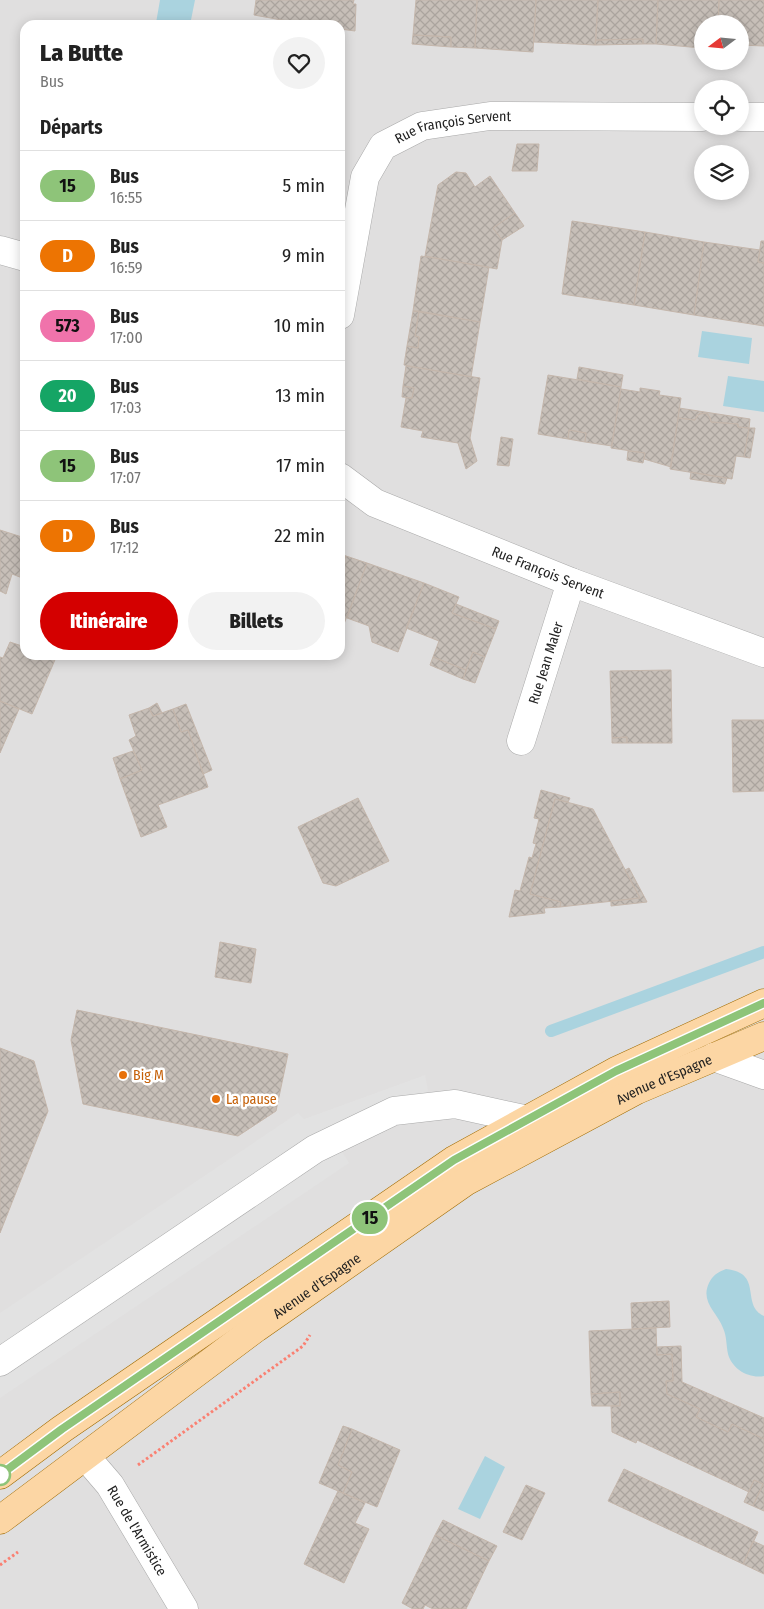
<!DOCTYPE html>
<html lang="fr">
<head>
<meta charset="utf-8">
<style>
	body { margin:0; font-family:"Fira Sans Condensed",sans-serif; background:#f2f2f2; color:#222; height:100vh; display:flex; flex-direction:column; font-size:19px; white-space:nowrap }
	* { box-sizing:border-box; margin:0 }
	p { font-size:16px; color:#767676 }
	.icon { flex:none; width:28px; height:28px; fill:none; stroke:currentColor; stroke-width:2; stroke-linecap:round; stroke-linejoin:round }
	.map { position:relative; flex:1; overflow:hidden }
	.side { position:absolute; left:20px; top:20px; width:325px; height:640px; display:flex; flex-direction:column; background:#fff; border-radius:15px; box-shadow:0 2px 12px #0003 }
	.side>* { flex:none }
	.badge { padding:0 10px; border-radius:16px; font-size:18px; line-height:32px }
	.needle { width:32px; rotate:254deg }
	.controls { position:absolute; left:694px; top:15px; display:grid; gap:10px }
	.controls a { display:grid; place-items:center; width:55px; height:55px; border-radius:50%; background:#fff; box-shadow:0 2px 12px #0003; font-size:25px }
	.map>.badge { position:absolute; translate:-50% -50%; box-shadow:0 0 0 2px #fff }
	h2 { padding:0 20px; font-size:19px; line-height:45px }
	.round { display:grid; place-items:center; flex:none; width:52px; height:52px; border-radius:26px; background:#f2f2f2 }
	.summary { display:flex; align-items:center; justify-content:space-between; height:85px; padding:0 20px }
	h1 { font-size:24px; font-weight:800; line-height:38px }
	.primary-button { display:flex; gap:10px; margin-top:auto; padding:10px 20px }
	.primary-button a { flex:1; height:58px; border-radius:30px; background:#d40000; color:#fff; font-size:20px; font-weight:800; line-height:58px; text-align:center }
	.primary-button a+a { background:#f2f2f2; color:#222 }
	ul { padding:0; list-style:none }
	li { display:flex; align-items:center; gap:15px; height:70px; padding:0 20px; border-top:1px solid #e0e0e0 }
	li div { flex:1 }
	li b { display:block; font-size:19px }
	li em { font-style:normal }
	li .badge { min-width:55px; font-weight:700; text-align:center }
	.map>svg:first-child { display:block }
</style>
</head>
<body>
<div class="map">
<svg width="764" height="1609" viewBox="0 0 764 1609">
	<defs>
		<pattern id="building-cross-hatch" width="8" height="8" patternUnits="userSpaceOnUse" patternTransform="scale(1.25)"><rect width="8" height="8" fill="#c7bfb8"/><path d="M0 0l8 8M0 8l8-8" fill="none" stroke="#aba49e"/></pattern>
	</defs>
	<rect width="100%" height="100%" fill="#f2efe9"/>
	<path fill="#e0dfdf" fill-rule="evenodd" d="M0,0H764V1609H0ZM702,24H740V61H702ZM25,25H340V655H25ZM702,89H740V126H702ZM702,154H740V191H702Z"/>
	<path fill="#e2e2e2" d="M425,1075L431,1107L341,1150L349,1163L0,1398V1313L298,1113L304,1119Z"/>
	<path fill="#aad3df" d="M160,0H195L190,25L156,23Z
		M702,331L752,338L749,364L698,357Z
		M728,376L764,381V412L723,406Z
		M726,1269C764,1273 740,1305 764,1316V1376C749,1379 732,1369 728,1354C726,1345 727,1337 723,1328C717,1312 700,1302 709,1283C713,1275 718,1272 726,1269Z
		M485,1456L505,1467L480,1519L458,1509Z"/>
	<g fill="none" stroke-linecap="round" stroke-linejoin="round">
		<path stroke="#aad3df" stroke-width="12" d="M551,1031L764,952"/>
	</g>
	<path fill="url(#building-cross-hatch)" stroke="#c4b6ab" d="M256,0H354L353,4H356L355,31L340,29V25H309L254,15Z
		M416,0H477L475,48L451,47V37L413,35Z
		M477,0H536L533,52L475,48Z
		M536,0H598L595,45L534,42Z
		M598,0H658L656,44H643V39L596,40Z
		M658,0H719L718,24H702V48L656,44Z
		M719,0H764V46L740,45V24H718Z
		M413,35L451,37V47L412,44Z
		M643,39V44L595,45L596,40Z
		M517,144H539L537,171H512Z
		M456,172L466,173L475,187L490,176L515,213L493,228L502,240L497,269L425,256L438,185Z
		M515,213L524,226L502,240L493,228Z
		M572,221L645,232L634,305L562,294Z
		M645,232L704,242L694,315L634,305Z
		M761,241H764V263L758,262Z
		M704,242L760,250L758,262L764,263V326L694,315Z
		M421,256L489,267L480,322L413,311Z
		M413,311H419L415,336L419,337L418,348L407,346Z
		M419,311L480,322L471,377L404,365L407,346L418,348L419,337L415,336Z
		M406,366L480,378L470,438L477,461L466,469L458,443L421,437L423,431L401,427L406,398H412L414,388L403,386Z
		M579,367L623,375L621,387L577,379Z
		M548,375L621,387L612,446L585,442L586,433L569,430L568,439L538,434Z
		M403,386L414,388L412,398L402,397Z
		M640,388L660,391L659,395L681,398L671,467L644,459L645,453L611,448L621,389L640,392Z
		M679,408L750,419L749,428L738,427V424L711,422L710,417L705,413L697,415L695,420L678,418Z
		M700,413L708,414L711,422L738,424V427L749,428L744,457L736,456L732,479L670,469L678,418L695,420Z
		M749,428H755L750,458L744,457Z
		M569,430L586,433L585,442L568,439Z
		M501,437L513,439L509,466L497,465Z
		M628,451L645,453L643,463L627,460Z
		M691,472L727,478L725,484L690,479Z
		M0,530L25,538V579L12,574L6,594L0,591Z
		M340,553L346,556L342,564L340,563Z
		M346,556L367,563L341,632L340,563L342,564Z
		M367,563L424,583L398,652L372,642L369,626L347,618Z
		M424,583L459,597L452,613L496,629L485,657L473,652L466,670L433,657L439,641L406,628Z
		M456,604L499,621L496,629L452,613Z
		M10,642L25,647V655H57L32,714L0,701V657L3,658Z
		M473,652L485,657L475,683L463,679Z
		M433,657L466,670L463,679L430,665Z
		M671,670L672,743H627V737L612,738L610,671Z
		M0,701L19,709L0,753Z
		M157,703L162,713L153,716L149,708Z
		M186,704L212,770L203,774L188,730L181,732L173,709Z
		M149,708L153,716L173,709L181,732L188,730L208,787L158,805L167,827L141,837L120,779L142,770L129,740L136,736L129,715Z
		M732,720H764V791L733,792Z
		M627,737V743H612V738Z
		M133,751L142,770L120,779L113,758Z
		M541,790L570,798L568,802L555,799L530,894L561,902L560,907L544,908L545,913L509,917L515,890L520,891L529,857L532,858L536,844L533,843L539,819L534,818Z
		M358,798L389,861L336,886L323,883L298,827Z
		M555,799L593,809L640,898L560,907L561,902L530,894Z
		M629,868L647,902L611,906V901L640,898L625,870Z
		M220,942L256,949L251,983L215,977Z
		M77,1010L288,1054L276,1111L238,1136L83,1104L71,1040Z
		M0,1048L34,1061L48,1111L0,1233Z
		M669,1301L670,1327L632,1329L631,1303Z
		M656,1328L657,1355L672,1354L673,1381H666L667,1394L700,1409L696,1417L728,1432L732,1424L764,1439V1511L753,1506L763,1484L754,1480L749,1492L637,1440L636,1443L612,1432L611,1406H620V1392L591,1394L589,1331Z
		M681,1346L682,1382L764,1418V1439L732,1424L728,1432L696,1417L700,1409L667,1394L666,1381H673L672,1354L657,1355V1347Z
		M620,1392V1406H592L591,1394Z
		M343,1426L352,1429L338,1465L352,1472L343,1493L319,1483Z
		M352,1429L400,1450L377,1507L343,1493L352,1472L338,1465Z
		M624,1469L758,1532L743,1564L608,1501Z
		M754,1480L763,1484L753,1506L744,1502Z
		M526,1485L545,1493L522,1540L503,1532Z
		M338,1491L365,1503L355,1523L369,1529L344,1583L304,1564Z
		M443,1520L497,1546L489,1561L435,1535Z
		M435,1535L489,1561L466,1609H433L425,1605L423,1609H413L402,1603Z
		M753,1541L764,1546V1574L743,1564Z"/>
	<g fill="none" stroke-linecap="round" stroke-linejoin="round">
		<defs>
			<g id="minor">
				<path d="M740,117H764"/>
				<path d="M0,250L25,257"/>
				<path id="s1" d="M340,315L365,177L383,146L422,126L490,116L702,117"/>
				<path id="s2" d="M340,477L375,503L571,582L764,653"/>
				<path id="s3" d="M521,741L571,582"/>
				<path d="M714,1057L764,1075"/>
				<path d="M0,1362L315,1149L394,1111L455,1104L528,1120"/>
				<path id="s4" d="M86,1457L110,1485L184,1609"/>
			</g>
			<g id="major">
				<path d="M0,1475L62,1429L454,1160L616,1071L764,1003"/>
				<path id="s5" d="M0,1520L256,1328L465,1182L637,1090L764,1036"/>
			</g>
		</defs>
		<use href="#minor" stroke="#a9a9a9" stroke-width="29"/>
		<use href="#major" stroke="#a06b00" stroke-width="29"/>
		<path stroke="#fa8072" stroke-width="3" stroke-dasharray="2.5 2.5" stroke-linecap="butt" d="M138,1465L303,1346L310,1335
			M0,1565L18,1552"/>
		<use href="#minor" stroke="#fff" stroke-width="28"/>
		<use href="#major" stroke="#fcd6a4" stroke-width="28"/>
	</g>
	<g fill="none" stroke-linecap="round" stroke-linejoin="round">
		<defs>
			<path id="line" d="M0,1475L62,1429L454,1160L616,1071L764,1003"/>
		</defs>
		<use href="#line" stroke="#fff" stroke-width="11"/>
		<use href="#line" stroke="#8ec479" stroke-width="8"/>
	</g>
	<g fill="#e8710a" stroke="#fff" stroke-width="2">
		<circle cx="123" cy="1075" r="5"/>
		<circle cx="216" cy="1099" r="5"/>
	</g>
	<circle fill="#fff" stroke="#8ec479" stroke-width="2.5" cx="0" cy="1475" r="10"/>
	<g text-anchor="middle" stroke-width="5" stroke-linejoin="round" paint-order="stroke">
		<g font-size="14" fill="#222" stroke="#fff">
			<text dy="5" stroke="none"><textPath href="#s1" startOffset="250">Rue François Servent</textPath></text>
			<text dy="5" stroke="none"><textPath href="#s2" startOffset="230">Rue François Servent</textPath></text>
			<text dy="5" stroke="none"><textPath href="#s3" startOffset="82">Rue Jean Maler</textPath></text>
			<text dy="5" stroke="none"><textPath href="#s5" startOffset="799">Avenue d'Espagne</textPath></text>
			<text dy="5" stroke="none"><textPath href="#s5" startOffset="394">Avenue d'Espagne</textPath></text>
			<text dy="5" stroke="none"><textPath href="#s4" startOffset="90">Rue de l'Armistice</textPath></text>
		</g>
		<g font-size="14" fill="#c56008" stroke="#fff" text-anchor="start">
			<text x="133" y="1080">Big M</text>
			<text x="226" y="1104">La pause</text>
		</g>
	</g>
</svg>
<div class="controls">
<a><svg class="needle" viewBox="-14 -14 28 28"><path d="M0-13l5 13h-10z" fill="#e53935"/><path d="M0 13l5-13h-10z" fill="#767676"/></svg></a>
<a><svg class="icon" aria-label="locate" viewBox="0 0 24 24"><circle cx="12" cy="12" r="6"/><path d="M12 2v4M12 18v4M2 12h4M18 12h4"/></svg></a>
<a><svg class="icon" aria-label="layers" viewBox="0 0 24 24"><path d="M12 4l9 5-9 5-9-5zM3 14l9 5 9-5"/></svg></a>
</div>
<b class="badge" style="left:370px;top:1218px;background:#8ec479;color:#111">15</b>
<section class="side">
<div class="summary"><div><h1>La Butte</h1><p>Bus</p></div><a class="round"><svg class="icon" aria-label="heart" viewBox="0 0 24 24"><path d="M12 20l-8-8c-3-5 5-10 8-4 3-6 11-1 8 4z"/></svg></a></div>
<h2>Départs</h2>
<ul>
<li><span class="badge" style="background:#8ec479;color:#111">15</span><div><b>Bus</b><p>16:55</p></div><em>5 min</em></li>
<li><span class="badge" style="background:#ed7402;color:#fff">D</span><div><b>Bus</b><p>16:59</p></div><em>9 min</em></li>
<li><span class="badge" style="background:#f073ab;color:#111">573</span><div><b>Bus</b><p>17:00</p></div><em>10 min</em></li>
<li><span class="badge" style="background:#15a565;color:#fff">20</span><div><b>Bus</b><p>17:03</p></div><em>13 min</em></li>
<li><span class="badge" style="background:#8ec479;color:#111">15</span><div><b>Bus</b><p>17:07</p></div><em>17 min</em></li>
<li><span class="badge" style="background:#ed7402;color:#fff">D</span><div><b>Bus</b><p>17:12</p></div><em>22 min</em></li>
</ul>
<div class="primary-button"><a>Itinéraire</a><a>Billets</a></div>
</section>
</div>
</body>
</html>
